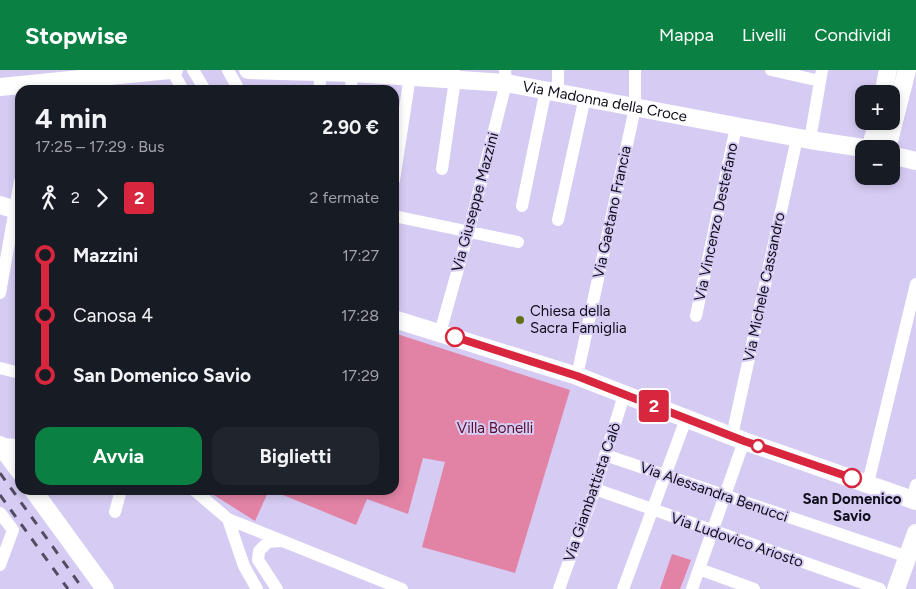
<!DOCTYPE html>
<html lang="it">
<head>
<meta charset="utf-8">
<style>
	body { margin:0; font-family:Figtree,sans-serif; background:#20242c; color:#f1f3f6; height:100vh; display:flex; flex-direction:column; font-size:19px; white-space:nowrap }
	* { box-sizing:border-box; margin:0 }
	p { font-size:16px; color:#9ea1a6 }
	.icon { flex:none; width:28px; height:28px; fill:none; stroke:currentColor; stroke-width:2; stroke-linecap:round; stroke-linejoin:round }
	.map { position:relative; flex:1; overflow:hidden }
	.panel { position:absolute; left:15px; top:15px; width:384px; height:410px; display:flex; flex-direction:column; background:#171b24; border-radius:15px; box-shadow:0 2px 8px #0003 }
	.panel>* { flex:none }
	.badge { padding:0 10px; border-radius:4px; font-size:18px; line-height:32px }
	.fabs { position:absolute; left:855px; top:15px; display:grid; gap:10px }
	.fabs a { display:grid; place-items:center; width:45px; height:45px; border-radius:10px; background:#171b24; box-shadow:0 2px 8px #0003; font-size:25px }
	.map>.badge { position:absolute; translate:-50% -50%; box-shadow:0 0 0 2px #fff }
	.legs { display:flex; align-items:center; gap:8px; height:55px; padding:0 20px; font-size:16px }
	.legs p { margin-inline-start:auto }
	.summary { display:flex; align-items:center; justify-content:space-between; height:85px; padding:0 20px }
	h1 { font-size:28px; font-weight:700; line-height:38px }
	.action { display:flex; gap:10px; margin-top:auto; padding:10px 20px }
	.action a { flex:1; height:58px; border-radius:15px; background:#0b8043; color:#fff; font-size:20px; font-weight:700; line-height:58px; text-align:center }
	.action a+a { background:#20242c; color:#f1f3f6 }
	ul { padding:0 20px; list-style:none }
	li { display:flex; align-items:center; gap:18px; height:60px; font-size:19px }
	li i { display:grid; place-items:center; width:8px; height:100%; margin:0 6px; background:currentColor }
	li i::after { content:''; width:12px; height:12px; margin:-6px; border:4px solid; border-radius:50%; background:#171b24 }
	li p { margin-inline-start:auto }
	li:first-child i { background:linear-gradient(#0000 50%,currentColor 0) }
	li:last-child i { background:linear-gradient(currentColor 50%,#0000 0) }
	header { display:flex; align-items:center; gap:30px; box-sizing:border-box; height:70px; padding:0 25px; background:#0b8043; color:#fff }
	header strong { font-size:24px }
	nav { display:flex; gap:28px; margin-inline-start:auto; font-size:18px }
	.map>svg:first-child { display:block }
</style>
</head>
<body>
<header>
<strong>Stopwise</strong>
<nav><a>Mappa</a><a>Livelli</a><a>Condividi</a></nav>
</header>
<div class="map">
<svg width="916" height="519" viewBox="0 0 916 519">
	<rect width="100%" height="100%" fill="#d6cbf3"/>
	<path fill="#e283a5" d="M394,263L570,320L515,503L422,477L445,392L423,388L408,444L367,429L356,455L271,420H394Z
		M206,420H269L255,451Z
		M672,484L691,490L680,519H660Z"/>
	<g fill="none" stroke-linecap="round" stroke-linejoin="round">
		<path stroke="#fff" stroke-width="12" d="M177,0L175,6L183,20
			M193,0L205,20
			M228,0L239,20
			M558,0V22
			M771,0L820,11
			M319,20L321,3
			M351,20L352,0
			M810,70L822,0
			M442,99L455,10L454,0
			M394,110L410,6
			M522,136L546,19
			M394,146L518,172
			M558,150L585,27
			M0,223L20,111
			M696,246L736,57
			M440,263L469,160L506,13L505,0
			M0,298L20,303
			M577,306L635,38V0
			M732,366L797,68
			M0,374L20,375
			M605,385L908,487
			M868,413L916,214
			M595,419L880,519
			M194,420L228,449L402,519
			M912,430L916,415
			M115,442L121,420
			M0,443L13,460L0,495
			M228,449L244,496L257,519
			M699,499L754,519
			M277,519L258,490L259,481L268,472L281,471
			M559,519L595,419L624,325
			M623,519L686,349
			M692,519L744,371"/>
		<g stroke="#fff" stroke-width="18">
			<path id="s1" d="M248,0L353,3L506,13L810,70L870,79"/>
			<path d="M0,17L170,0"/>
			<path d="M883,24L888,0"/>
			<path d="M888,75L907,0"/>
			<path d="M870,79L878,51"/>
			<path d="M891,85L916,91"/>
			<path d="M0,135L20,141"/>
			<path d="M394,249L577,306L744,371L916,431"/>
			<path d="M0,375L20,402"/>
			<path d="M33,420L105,519"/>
			<path d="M896,519L916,463"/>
		</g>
		<path stroke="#524b61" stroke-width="3" stroke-dasharray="9 9" stroke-linecap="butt" d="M0,403L83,519
			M0,425L68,519"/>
	</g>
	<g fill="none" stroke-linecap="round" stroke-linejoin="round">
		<defs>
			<path id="line-1" d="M455,267L577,306L744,371L852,408"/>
		</defs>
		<use href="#line-1" stroke="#fff" stroke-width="11"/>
		<use href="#line-1" stroke="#d7263d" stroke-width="8"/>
	</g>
	<circle fill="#626f19" stroke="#d6cbf3" stroke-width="2" cx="520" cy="250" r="5"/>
	<g fill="#fff" stroke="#d7263d" stroke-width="2.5">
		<circle cx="455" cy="267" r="9"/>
		<circle cx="758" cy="376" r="6"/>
		<circle cx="852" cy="408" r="9"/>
	</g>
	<g text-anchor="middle" stroke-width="4" stroke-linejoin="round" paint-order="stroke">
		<g font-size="15" fill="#100c19" stroke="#d6cbf3">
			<text dy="5" stroke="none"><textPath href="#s1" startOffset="359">Via Madonna della Croce</textPath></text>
			<text transform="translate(475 132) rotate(-75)" y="5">Via Giuseppe Mazzini</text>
			<text transform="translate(612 142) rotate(-78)" y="5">Via Gaetano Francia</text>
			<text transform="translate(716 152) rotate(-78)" y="5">Via Vincenzo Destefano</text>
			<text transform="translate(764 217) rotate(-78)" y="5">Via Michele Cassandro</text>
			<text transform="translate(592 422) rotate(-71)" y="5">Via Giambattista Calò</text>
			<text transform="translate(714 422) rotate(19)" y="5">Via Alessandra Benucci</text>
			<text transform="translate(737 470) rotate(19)" y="5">Via Ludovico Ariosto</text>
		</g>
		<g font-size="15" fill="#100c19" stroke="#d6cbf3" text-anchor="start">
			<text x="530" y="246">Chiesa della<tspan x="530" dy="17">Sacra Famiglia</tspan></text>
		</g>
		<g font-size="15" fill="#570e2f" stroke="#d6cbf3">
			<text x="495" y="363">Villa Bonelli</text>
		</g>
		<g font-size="15" font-weight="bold" fill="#100c19" stroke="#d6cbf3">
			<text x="852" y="434">San Domenico<tspan x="852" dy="17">Savio</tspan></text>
		</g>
	</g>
</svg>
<div class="fabs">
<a>+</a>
<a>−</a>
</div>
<b class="badge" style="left:654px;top:336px;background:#d7263d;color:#fff">2</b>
<section class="panel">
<div class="summary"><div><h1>4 min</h1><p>17:25 – 17:29 · Bus</p></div><b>2.90 €</b></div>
<div class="legs"><svg class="icon" aria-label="walk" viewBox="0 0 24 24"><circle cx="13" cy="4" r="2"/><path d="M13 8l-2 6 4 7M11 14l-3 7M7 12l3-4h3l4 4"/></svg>2<svg class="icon" aria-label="forward" viewBox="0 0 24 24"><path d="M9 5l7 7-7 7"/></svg><b class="badge" style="background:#d7263d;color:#fff">2</b><p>2 fermate</p></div>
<ul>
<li><i style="color:#d7263d"></i><b>Mazzini</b><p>17:27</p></li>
<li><i style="color:#d7263d"></i><span>Canosa 4</span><p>17:28</p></li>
<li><i style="color:#d7263d"></i><b>San Domenico Savio</b><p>17:29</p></li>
</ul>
<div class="action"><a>Avvia</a><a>Biglietti</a></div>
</section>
</div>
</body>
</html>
